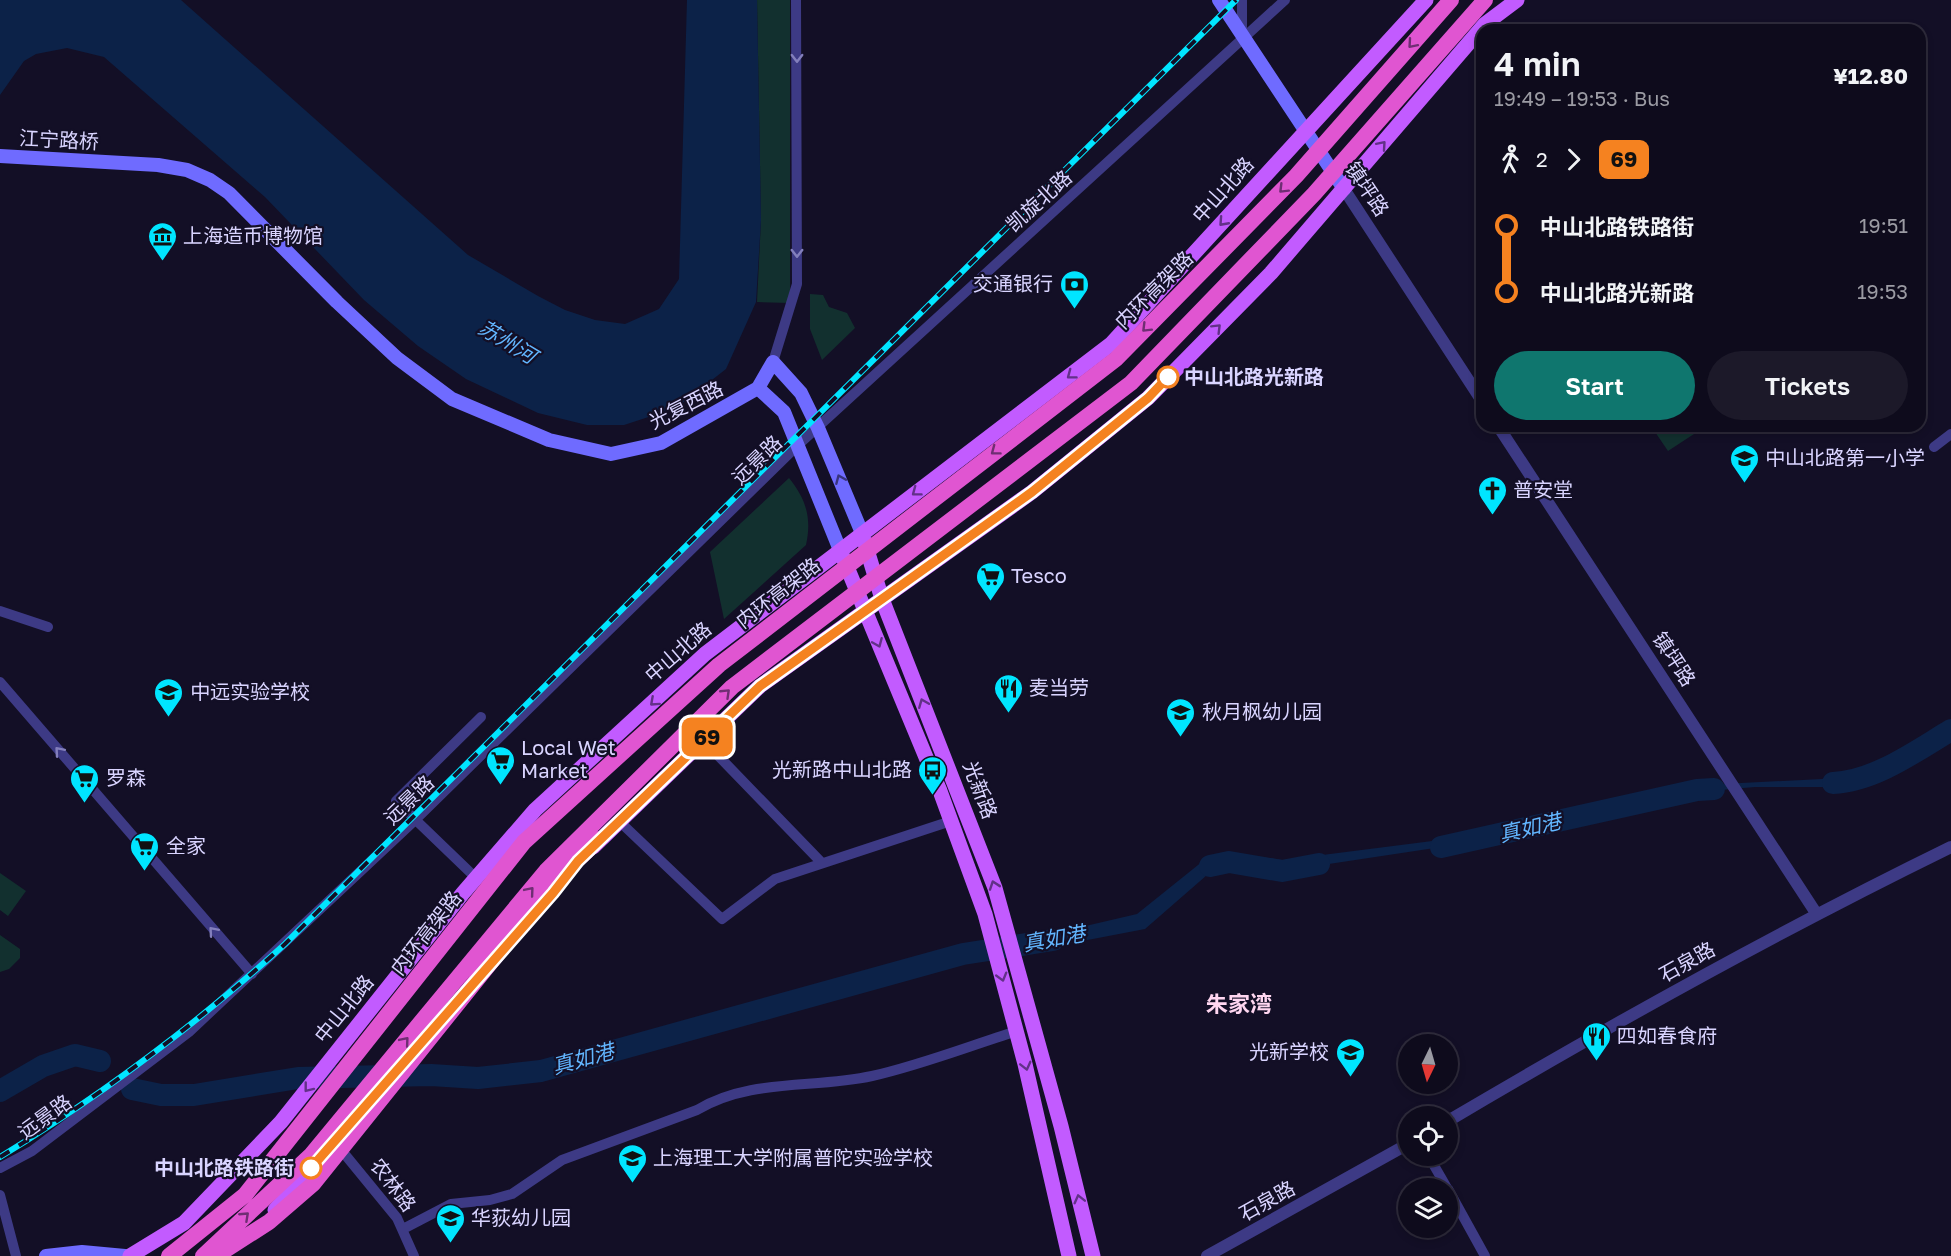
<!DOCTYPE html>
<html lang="en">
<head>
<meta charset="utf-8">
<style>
	body { margin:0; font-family:"Golos Text","Noto Sans SC",sans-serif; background:#1c1929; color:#f1f3f6; height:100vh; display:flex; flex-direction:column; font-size:22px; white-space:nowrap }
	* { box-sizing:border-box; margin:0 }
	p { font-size:20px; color:#9b9ba3 }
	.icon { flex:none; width:33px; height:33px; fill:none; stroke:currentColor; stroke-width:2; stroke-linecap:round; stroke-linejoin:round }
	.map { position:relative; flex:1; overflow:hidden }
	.drawer { position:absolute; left:1476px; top:24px; width:450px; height:408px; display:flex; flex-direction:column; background:#0e0b1c; border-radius:18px; box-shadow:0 3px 9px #0003,0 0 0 2px #2e2b3b }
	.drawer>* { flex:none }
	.badge { padding:0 12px; border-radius:9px; font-size:21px; line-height:39px }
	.needle { width:39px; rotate:185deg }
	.buttons { position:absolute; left:1398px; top:1034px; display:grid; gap:12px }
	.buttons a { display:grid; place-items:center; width:60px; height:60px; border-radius:50%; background:#0e0b1c; box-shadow:0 3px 9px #0003,0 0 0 2px #2e2b3b; font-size:30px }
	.map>.badge { position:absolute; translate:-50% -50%; box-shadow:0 0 0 3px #fff }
	.legs { display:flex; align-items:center; gap:9px; height:66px; padding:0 18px; font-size:20px }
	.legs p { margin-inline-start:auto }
	.overview { display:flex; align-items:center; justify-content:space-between; height:102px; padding:0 18px }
	h1 { font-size:33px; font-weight:600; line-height:45px }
	.button { display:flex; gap:12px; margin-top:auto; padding:12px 18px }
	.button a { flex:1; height:69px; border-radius:36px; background:#0f766e; color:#fff; font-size:24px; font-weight:600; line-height:69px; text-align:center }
	.button a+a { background:#1c1929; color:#f1f3f6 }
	ul { padding:0 18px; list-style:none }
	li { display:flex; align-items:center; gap:21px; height:66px; font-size:22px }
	li i { display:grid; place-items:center; width:9px; height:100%; margin:0 8px; background:currentColor }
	li i::after { content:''; width:15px; height:15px; margin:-8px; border:4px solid; border-radius:50%; background:#0e0b1c }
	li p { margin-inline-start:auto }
	li:first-child i { background:linear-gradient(#0000 50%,currentColor 0) }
	li:last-child i { background:linear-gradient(currentColor 50%,#0000 0) }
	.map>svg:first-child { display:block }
</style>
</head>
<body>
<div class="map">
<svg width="1951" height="1256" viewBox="0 0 1951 1256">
	<rect width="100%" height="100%" fill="#130f26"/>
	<path fill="#12302f" d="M757,0H790V303L757,302L761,220Z
		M810,294L823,295L829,307L847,313L855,328L822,360L810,329Z
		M1651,426H1688L1694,434L1668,451Z
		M789,478C806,499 812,518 806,545L724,619L710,552Z
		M0,873L26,891L8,916L0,910Z
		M0,935L20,949V958L9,969L0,972Z"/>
	<path fill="#0c2248" d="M0,0H181L468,255L538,296L565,310L595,320L625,324L659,309L679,279L687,0H757L761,220L756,302L726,369L676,408L624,425H587L538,413L466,379L418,346L364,300L265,197L104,57L67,48L36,54L24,61L0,95Z
		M1951,730V737L1897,768L1850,787H1755L1685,793L1448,846L1289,870L1238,864L1207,875L1145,929L1025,952L1021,941L1137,914L1203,861L1229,853L1283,860L1448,839L1683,786L1861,777L1896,763Z"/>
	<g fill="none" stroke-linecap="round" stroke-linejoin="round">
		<path stroke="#0c2248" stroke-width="22" d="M1833,783C1875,781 1916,751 1951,730
			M1441,847L1697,790L1714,789
			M1210,866L1229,862L1282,871L1319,864
			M132,1089L161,1095H194L298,1078L431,1075L478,1078L541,1071L963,954L1053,940
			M0,1091L43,1066L75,1055L100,1061"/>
		<path stroke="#3d3a85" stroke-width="10" d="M1242,0V36
			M773,362L797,284L796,0
			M1934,447L1951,434
			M0,611L48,627
			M0,682L252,974
			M703,740L821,862
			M619,821L722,919L775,879L951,821
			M476,878L396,801L481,717
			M338,1146L397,1218L414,1256
			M1428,1155L1447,1188
			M0,1168L32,1151L189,1032L414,821L798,445L1285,0
			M1448,1189L1485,1256
			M0,1195L16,1256
			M403,1229L451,1204L490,1200L512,1194L562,1160L697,1110C750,1078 813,1089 872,1076C921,1065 969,1046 1017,1031"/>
		<path stroke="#3d3a85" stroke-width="12" d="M1344,189L1482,401
			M1498,426L1816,913
			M1448,1121C1612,1024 1779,931 1951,847
			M1207,1256L1408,1144"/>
		<path stroke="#6f6bff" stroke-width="14" d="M1219,0L1344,189
			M0,156L158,165L187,170L210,180L229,193L337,302L397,358L452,399L549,440L611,454L661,443L758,388L773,362L801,393L818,428L862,533
			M758,388L784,412L840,550
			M46,1256L82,1252L125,1256"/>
		<path stroke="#c25bff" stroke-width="15" d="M864,540L882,599L995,888L1061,1126L1093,1256
			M842,555L940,791L985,914L1025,1064L1069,1256
			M593,847L760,686L1032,492L1148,398L1271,273L1485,24L1517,0
			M275,1210L366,1106
			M130,1256L184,1223L281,1122L463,893L535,810L705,654L1111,344L1426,0"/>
		<path stroke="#e055d1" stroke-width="16" d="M169,1256L245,1195L524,842L719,665L1116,359L1296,176L1451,0
			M203,1256L311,1155L546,871L732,687L1131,383L1314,194L1485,0
			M216,1256L269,1222L313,1184L560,876L600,839"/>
		<defs>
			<path id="rail" d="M0,1157C102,1095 197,1024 285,944L1236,0"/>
		</defs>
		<use href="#rail" stroke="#00e5ff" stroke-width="6"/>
		<use href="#rail" stroke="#130f26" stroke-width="4" stroke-dasharray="11" stroke-linecap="butt"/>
	</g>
	<defs><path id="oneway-chevron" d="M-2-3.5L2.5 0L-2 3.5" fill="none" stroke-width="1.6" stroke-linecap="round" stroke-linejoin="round" transform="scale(1.5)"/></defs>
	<g stroke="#6f2e73">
		<use href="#oneway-chevron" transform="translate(1412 44) rotate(131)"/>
		<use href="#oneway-chevron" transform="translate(1283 189) rotate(135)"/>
		<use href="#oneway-chevron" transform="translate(1146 328) rotate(135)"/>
		<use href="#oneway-chevron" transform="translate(995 451) rotate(143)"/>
		<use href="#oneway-chevron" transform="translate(726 693) rotate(-44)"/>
		<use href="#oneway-chevron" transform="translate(530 891) rotate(-50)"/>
		<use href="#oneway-chevron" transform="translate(405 1041) rotate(-50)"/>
		<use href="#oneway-chevron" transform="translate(245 1216) rotate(-43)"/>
	</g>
	<g stroke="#837fbc">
		<use href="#oneway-chevron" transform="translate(797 58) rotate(90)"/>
		<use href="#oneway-chevron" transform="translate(797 253) rotate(90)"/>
		<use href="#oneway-chevron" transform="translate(59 751) rotate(-131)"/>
		<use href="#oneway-chevron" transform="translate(213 931) rotate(-131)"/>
	</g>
	<g stroke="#623188">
		<use href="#oneway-chevron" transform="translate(1382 145) rotate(-49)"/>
		<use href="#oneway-chevron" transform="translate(1223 222) rotate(132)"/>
		<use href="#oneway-chevron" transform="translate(1217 328) rotate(-45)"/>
		<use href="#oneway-chevron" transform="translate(1071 375) rotate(143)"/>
		<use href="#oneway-chevron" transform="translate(916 492) rotate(143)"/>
		<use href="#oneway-chevron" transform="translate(878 643) rotate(67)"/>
		<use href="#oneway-chevron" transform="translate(654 702) rotate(138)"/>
		<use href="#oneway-chevron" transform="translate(923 703) rotate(-112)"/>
		<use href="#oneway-chevron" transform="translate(994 885) rotate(-109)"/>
		<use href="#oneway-chevron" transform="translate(1002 977) rotate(74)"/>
		<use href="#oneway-chevron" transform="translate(1026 1066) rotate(76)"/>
		<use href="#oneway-chevron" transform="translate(308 1088) rotate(128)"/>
		<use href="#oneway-chevron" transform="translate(1079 1199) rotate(-104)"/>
	</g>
	<use stroke="#38347d" href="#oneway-chevron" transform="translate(840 479) rotate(-113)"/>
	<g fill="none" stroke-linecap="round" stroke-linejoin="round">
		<defs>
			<path id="line-1" d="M311,1168L553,893L578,861L760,686L1032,492L1148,398L1168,377"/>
		</defs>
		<use href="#line-1" stroke="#fff" stroke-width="14"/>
		<use href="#line-1" stroke="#f58220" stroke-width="9"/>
	</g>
	<defs>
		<symbol id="museum-pin" viewBox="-11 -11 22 30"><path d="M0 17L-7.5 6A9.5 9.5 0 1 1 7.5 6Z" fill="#00e5ff" stroke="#130f26"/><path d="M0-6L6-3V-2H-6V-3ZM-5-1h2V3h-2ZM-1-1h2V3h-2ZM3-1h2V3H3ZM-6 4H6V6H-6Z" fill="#111"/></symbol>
		<symbol id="bank-pin" viewBox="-11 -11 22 30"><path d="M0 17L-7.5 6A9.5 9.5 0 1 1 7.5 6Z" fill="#00e5ff" stroke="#130f26"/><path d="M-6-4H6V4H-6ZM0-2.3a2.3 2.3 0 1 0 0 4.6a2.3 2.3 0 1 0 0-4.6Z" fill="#111"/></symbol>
		<symbol id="school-pin" viewBox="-11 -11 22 30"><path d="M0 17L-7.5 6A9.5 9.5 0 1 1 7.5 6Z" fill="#00e5ff" stroke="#130f26"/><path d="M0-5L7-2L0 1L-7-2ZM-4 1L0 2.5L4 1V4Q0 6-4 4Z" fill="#111"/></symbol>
		<symbol id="church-pin" viewBox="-11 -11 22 30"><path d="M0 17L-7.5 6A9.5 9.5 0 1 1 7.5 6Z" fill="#00e5ff" stroke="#130f26"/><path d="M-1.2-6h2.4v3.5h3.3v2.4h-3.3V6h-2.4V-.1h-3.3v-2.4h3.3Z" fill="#111"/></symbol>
		<symbol id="supermarket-pin" viewBox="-11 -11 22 30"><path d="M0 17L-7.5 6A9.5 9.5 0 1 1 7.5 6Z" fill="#00e5ff" stroke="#130f26"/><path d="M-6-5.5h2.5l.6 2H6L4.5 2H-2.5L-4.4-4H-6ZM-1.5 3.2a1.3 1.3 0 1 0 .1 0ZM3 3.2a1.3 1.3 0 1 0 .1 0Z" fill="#111"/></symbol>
		<symbol id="restaurant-pin" viewBox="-11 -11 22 30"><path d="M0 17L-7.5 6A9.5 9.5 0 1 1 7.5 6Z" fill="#00e5ff" stroke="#130f26"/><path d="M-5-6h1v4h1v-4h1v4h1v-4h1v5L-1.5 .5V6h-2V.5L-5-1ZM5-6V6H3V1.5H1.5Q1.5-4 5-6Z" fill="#111"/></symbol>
		<symbol id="bus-pin" viewBox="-11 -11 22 30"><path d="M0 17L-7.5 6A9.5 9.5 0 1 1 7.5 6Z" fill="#00e5ff" stroke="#130f26"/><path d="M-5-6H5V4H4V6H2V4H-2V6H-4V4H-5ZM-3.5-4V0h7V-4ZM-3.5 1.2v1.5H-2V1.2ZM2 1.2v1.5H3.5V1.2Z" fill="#111"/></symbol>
	</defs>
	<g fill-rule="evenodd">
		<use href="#museum-pin" x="146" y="220" width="33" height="45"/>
		<use href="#bank-pin" x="1058" y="268" width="33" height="45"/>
		<use href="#school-pin" x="1728" y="442" width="33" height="45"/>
		<use href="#church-pin" x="1476" y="474" width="33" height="45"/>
		<use href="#supermarket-pin" x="974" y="560" width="33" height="45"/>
		<use href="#restaurant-pin" x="992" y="672" width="33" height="45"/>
		<use href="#school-pin" x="152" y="676" width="33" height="45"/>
		<use href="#school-pin" x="1164" y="696" width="33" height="45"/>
		<use href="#supermarket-pin" x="484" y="744" width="33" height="45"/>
		<use href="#bus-pin" x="916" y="754" width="33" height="45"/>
		<use href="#supermarket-pin" x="68" y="762" width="33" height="45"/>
		<use href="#supermarket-pin" x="128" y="830" width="33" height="45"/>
		<use href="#restaurant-pin" x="1580" y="1020" width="33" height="45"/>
		<use href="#school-pin" x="1334" y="1036" width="33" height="45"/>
		<use href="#school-pin" x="616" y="1142" width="33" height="45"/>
		<use href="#school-pin" x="434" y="1202" width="33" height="45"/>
	</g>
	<g fill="#fff" stroke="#f58220" stroke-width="3">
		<circle cx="1168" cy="377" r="10"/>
		<circle cx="311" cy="1168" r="10"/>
	</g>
	<g text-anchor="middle" stroke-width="4.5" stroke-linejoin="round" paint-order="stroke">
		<g font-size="20" fill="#d9d4ff" stroke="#130f26">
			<text transform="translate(59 140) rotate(3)" y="7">江宁路桥</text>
			<text transform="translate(1367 189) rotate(56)" y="7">镇坪路</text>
			<text transform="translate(1223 190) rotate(-48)" y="7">中山北路</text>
			<text transform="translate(1039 201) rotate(-42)" y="7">凯旋北路</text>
			<text transform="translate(1154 290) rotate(-45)" y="7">内环高架路</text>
			<text transform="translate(686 405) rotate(-27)" y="7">光复西路</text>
			<text transform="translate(757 460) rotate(-44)" y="7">远景路</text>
			<text transform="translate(778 593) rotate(-38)" y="7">内环高架路</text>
			<text transform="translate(678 652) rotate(-41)" y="7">中山北路</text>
			<text transform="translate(1674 659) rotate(57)" y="7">镇坪路</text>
			<text transform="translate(980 790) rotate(69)" y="7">光新路</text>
			<text transform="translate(409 800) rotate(-44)" y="7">远景路</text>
			<text transform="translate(426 933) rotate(-52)" y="7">内环高架路</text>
			<text transform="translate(1687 962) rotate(-29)" y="7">石泉路</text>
			<text transform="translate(344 1009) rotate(-51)" y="7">中山北路</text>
			<text transform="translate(45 1117) rotate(-36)" y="7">远景路</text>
			<text transform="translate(393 1185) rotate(53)" y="7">农林路</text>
			<text transform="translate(1267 1201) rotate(-29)" y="7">石泉路</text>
		</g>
		<g font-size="20" fill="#d9d4ff" stroke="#130f26" text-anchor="start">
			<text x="183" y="243">上海造币博物馆</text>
			<text x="1053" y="291" text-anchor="end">交通银行</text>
			<text x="1765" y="465">中山北路第一小学</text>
			<text x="1513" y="497">普安堂</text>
			<text x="1011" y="583">Tesco</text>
			<text x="1029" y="695">麦当劳</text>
			<text x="190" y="699">中远实验学校</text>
			<text x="1202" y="719">秋月枫幼儿园</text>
			<text x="521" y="755">Local Wet<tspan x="521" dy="23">Market</tspan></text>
			<text x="912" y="777" text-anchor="end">光新路中山北路</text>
			<text x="106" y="785">罗森</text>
			<text x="166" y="853">全家</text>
			<text x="1617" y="1043">四如春食府</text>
			<text x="1329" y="1059" text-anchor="end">光新学校</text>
			<text x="653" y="1165">上海理工大学附属普陀实验学校</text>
			<text x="471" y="1225">华荻幼儿园</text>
		</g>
		<g font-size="20" font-weight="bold" fill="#d9d4ff" stroke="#130f26" text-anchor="start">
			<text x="1184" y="384">中山北路光新路</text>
			<text x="294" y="1175" text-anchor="end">中山北路铁路街</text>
		</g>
		<g font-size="21" font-style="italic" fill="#62b6ff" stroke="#130f26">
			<text transform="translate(507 342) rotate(31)" y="7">苏州河</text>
			<text transform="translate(1530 828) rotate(-13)" y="7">真如港</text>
			<text transform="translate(1054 939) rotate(-10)" y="7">真如港</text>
			<text transform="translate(583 1059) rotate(-15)" y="7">真如港</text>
		</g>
		<g font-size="22" font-weight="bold" fill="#ffd6f0" stroke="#130f26">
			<text x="1239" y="1012">朱家湾</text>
		</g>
	</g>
</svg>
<div class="buttons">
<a><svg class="needle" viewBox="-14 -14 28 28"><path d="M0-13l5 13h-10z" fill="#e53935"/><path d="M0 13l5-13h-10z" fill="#9b9ba3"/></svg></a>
<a><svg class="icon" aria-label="locate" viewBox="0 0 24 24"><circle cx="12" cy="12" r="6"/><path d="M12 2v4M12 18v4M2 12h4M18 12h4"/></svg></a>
<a><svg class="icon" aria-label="layers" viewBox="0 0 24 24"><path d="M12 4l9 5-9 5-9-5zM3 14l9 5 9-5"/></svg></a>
</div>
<b class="badge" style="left:707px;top:737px;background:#f58220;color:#111">69</b>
<section class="drawer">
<div class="overview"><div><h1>4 min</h1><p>19:49 – 19:53 · Bus</p></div><b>¥12.80</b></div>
<div class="legs"><svg class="icon" aria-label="walk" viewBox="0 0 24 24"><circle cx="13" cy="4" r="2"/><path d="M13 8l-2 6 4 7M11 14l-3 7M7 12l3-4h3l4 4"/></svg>2<svg class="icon" aria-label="forward" viewBox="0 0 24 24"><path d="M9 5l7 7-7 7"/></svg><b class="badge" style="background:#f58220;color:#111">69</b></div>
<ul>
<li><i style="color:#f58220"></i><b>中山北路铁路街</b><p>19:51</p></li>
<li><i style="color:#f58220"></i><b>中山北路光新路</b><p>19:53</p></li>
</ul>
<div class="button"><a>Start</a><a>Tickets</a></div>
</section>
</div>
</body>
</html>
